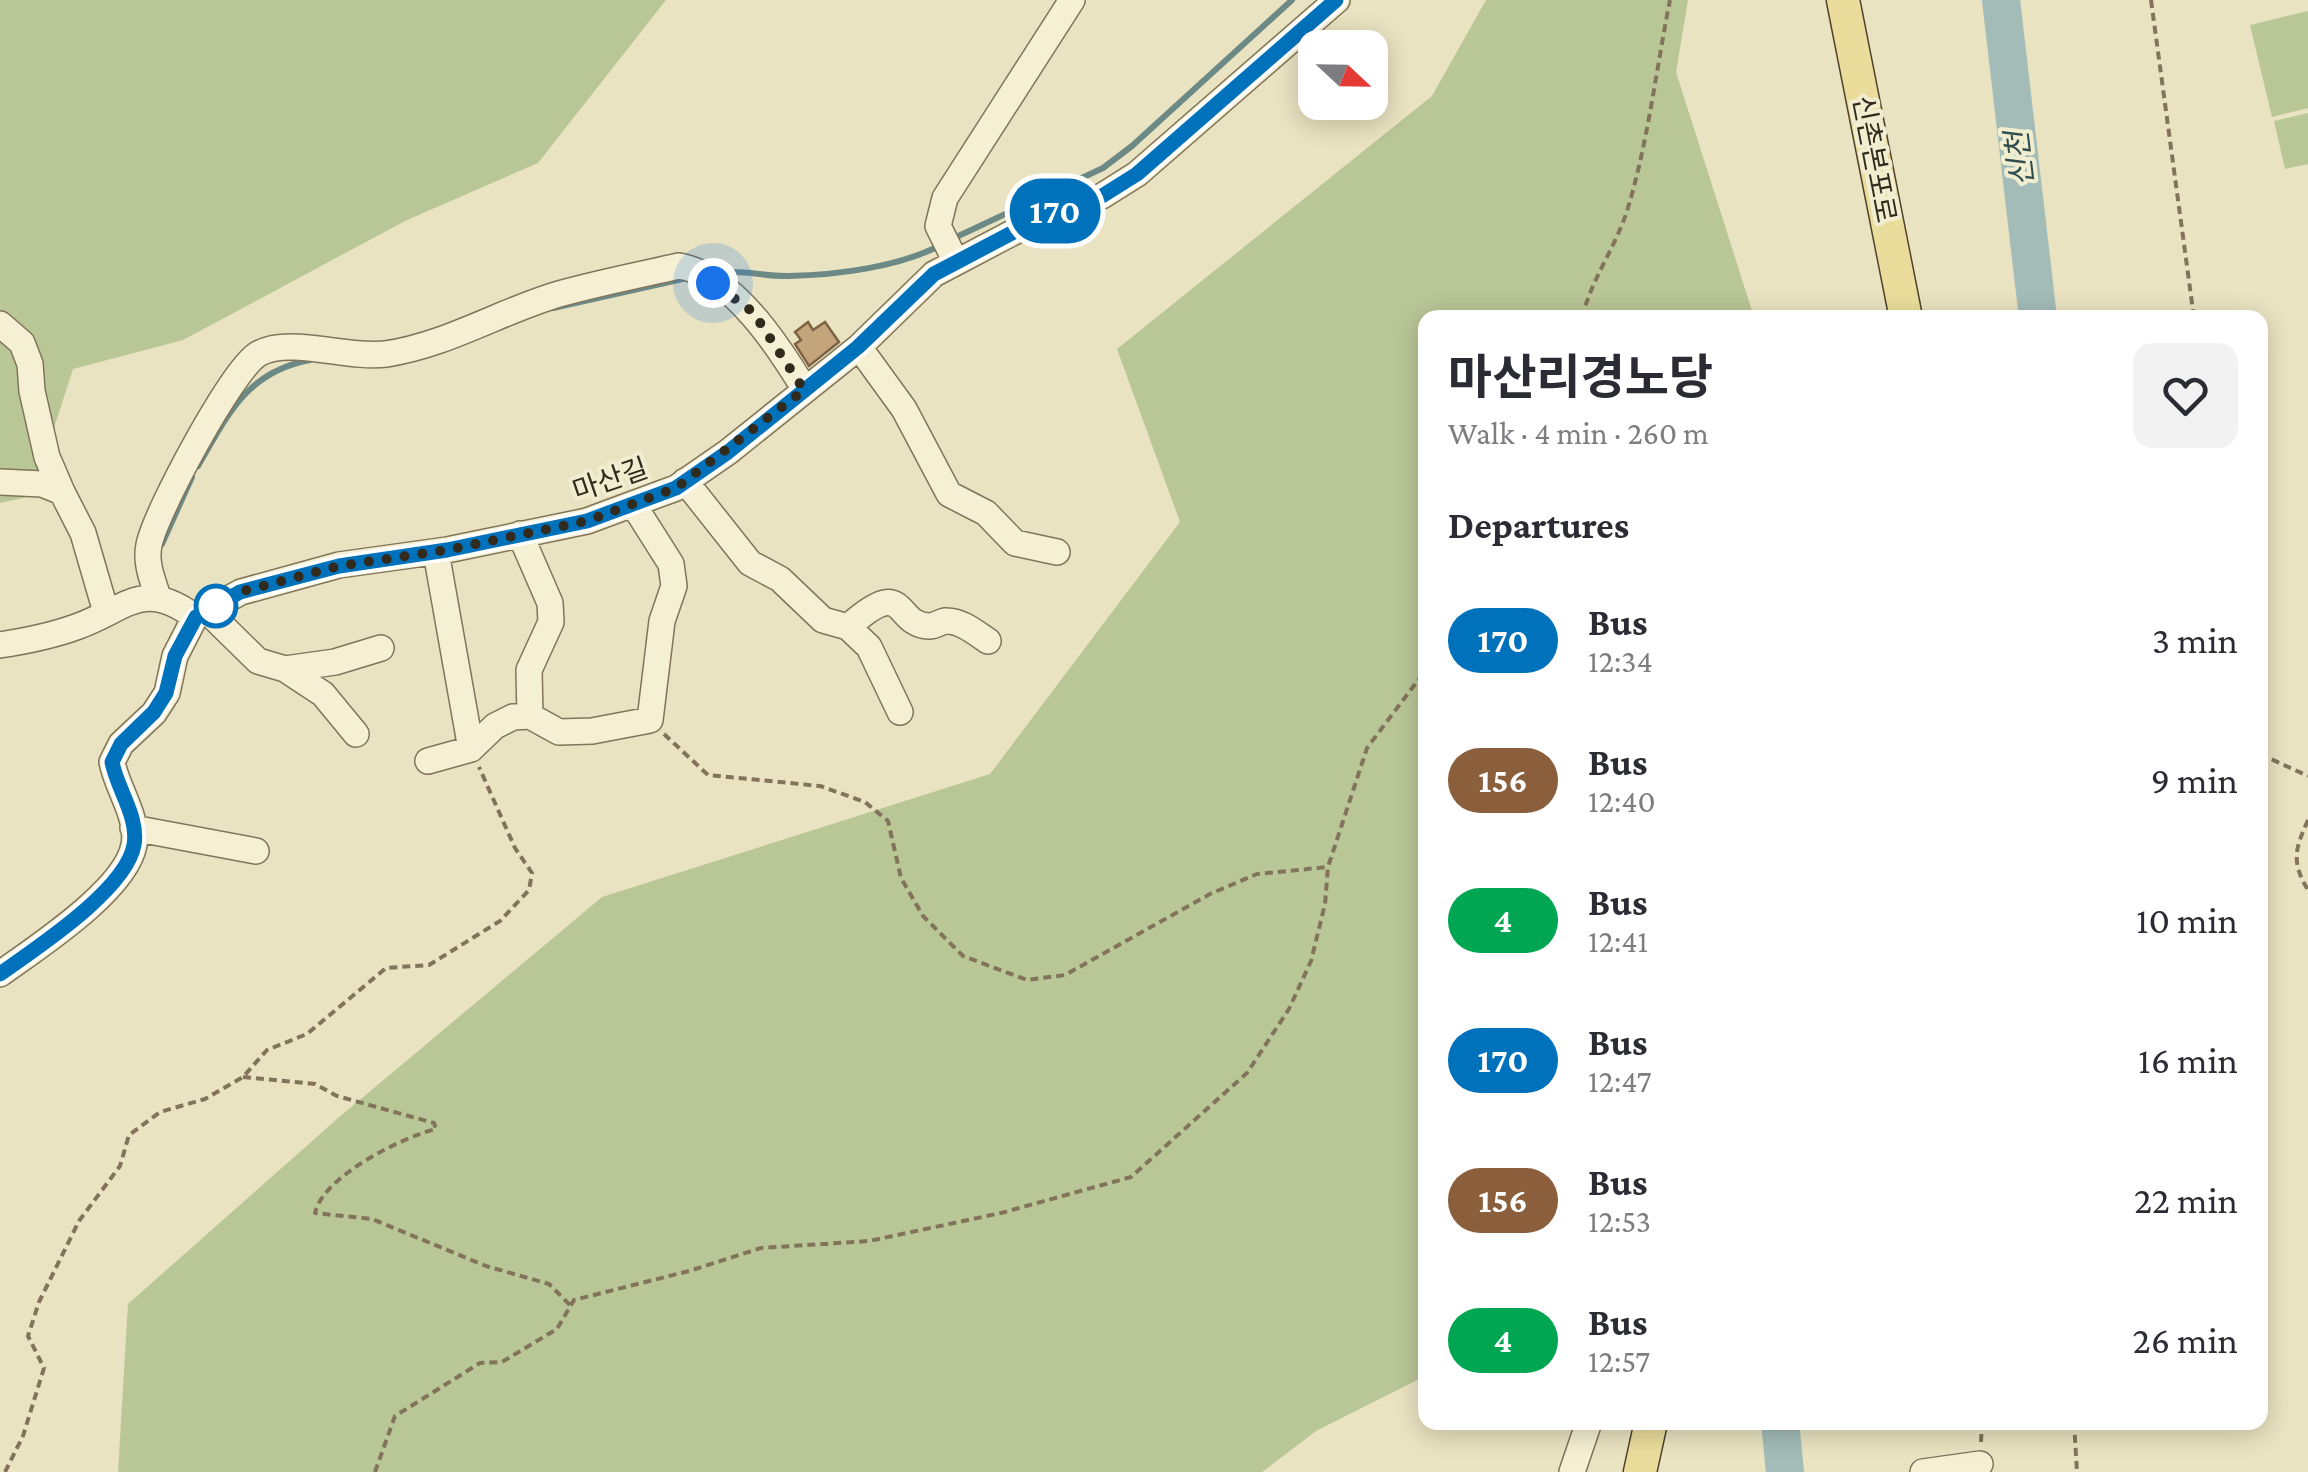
<!DOCTYPE html>
<html lang="en">
<head>
<meta charset="utf-8">
<style>
	body { margin:0; font-family:"Crimson Pro","Noto Sans KR",serif; background:#f2f2f3; color:#2b2b33; height:100vh; display:flex; flex-direction:column; font-size:38px; white-space:nowrap }
	* { box-sizing:border-box; margin:0 }
	p { font-size:32px; color:#7c7c81 }
	.icon { flex:none; width:55px; height:55px; fill:none; stroke:currentColor; stroke-width:2; stroke-linecap:round; stroke-linejoin:round }
	.map { position:relative; flex:1; overflow:hidden }
	.details { position:absolute; left:1418px; top:310px; width:850px; height:1120px; display:flex; flex-direction:column; background:#fff; border-radius:20px; box-shadow:0 5px 25px #0003 }
	.details>* { flex:none }
	.badge { padding:0 20px; border-radius:32px; font-size:35px; line-height:65px }
	.needle { width:65px; rotate:112deg }
	.buttons { position:absolute; left:1298px; top:30px; display:grid; gap:20px }
	.buttons a { display:grid; place-items:center; width:90px; height:90px; border-radius:20px; background:#fff; box-shadow:0 5px 25px #0003; font-size:50px }
	.you { position:absolute; width:50px; height:50px; margin:-25px; border:8px solid #fff; border-radius:50%; background:#1a73e8; box-shadow:0 0 0 15px #1a73e833 }
	.map>.badge { position:absolute; translate:-50% -50%; box-shadow:0 0 0 5px #fff }
	h2 { padding:0 30px; font-size:38px; line-height:90px }
	.round { display:grid; place-items:center; flex:none; width:105px; height:105px; border-radius:20px; background:#f2f2f3 }
	.headline { display:flex; align-items:center; justify-content:space-between; height:170px; padding:0 30px }
	h1 { font-size:48px; font-weight:700; line-height:75px }
	ul { padding:0; list-style:none }
	li { display:flex; align-items:center; gap:30px; height:140px; padding:0 30px }
	li div { flex:1 }
	li b { display:block; font-size:38px }
	li em { font-style:normal }
	li .badge { min-width:110px; font-weight:700; text-align:center }
	.map>svg:first-child { display:block }
</style>
</head>
<body>
<div class="map">
<svg width="2308" height="1472" viewBox="0 0 2308 1472">
	<rect width="100%" height="100%" fill="#e9e3c1"/>
	<path fill="#b9c696" d="M0,0H666L538,163L407,220L183,340L73,369L32,496L0,503Z
		M1486,0H1688L1676,72L1754,317L1425,318V1376L1316,1431L1262,1472H118L128,1304L337,1119L602,897L990,774L1180,522L1117,349L1432,96Z
		M2308,11V108L2272,117L2250,25Z
		M2308,113V164L2285,169L2274,121Z"/>
	<g fill="none" stroke-linecap="round" stroke-linejoin="round">
		<path stroke="#6c8986" stroke-width="6" d="M952,239L1103,168L1132,146L1292,0
			M719,273C744,269 764,277 789,276C837,275 899,267 941,245
			M553,308L687,278
			M198,466C228,415 246,372 310,360
			M162,544L192,477"/>
		<path stroke="#a3bcb8" stroke-width="38" d="M2001,0L2038,318
			M1780,1422L1785,1472"/>
	</g>
	<path fill="#c4a47a" stroke="#7d6343" stroke-width="2.5" d="M808,322L813,330L825,322L839,342L809,366L795,344L801,340L795,332Z"/>
	<g fill="none" stroke-linecap="round" stroke-linejoin="round">
		<defs>
			<path id="minor" d="M955,260L938,226L945,198L1072,0
				M0,324L22,343L30,364L32,391L47,457L62,492
				M859,347L904,409L949,494L986,513L1015,543L1057,552
				M685,481L750,563L780,579L823,620L848,627L869,647L900,712
				M0,482L42,484L62,492L83,533L106,612
				M520,534L550,603L551,622L529,670L530,716
				M436,552L471,749
				M158,597C153,581 145,563 149,545C155,513 232,370 258,354C289,336 347,359 386,354C447,345 501,311 559,294C598,283 639,275 679,266C733,275 779,347 805,390
				M207,611L258,661L285,669L323,694L356,734
				M848,627C908,573 893,625 929,626C935,626 940,622 945,621C961,620 976,633 988,641
				M0,645C26,641 51,636 76,627C127,609 142,578 195,617
				M285,669L335,662L381,648
				M428,761L471,749L495,726L513,717L530,716L559,732L592,731L650,720L662,621L674,586L671,564L633,504
				M133,828L256,851
				M0,974C36,948 126,890 134,845C139,817 117,789 112,762L121,744L154,713L167,693L175,656L195,617L241,592L339,565L447,550L587,521L676,488L728,452L859,347L934,274L1048,214L1102,196L1137,174L1337,0
				M1572,1472L1589,1422
				M1923,1472L1980,1464"/>
			<path id="major" d="M1843,0L1906,318
				M1640,1472L1651,1422"/>
		</defs>
		<use href="#minor" stroke="#81745a" stroke-width="28"/>
		<use href="#major" stroke="#4f422e" stroke-width="35"/>
		<path stroke="#81745a" stroke-width="4" stroke-dasharray="8 5" stroke-linecap="butt" d="M2151,0L2194,318
			M1582,318C1591,280 1615,248 1627,211C1648,143 1656,70 1670,0
			M664,734L708,775L820,786L865,802L888,821L901,878L923,916L963,956L1027,980L1065,975L1210,894L1257,874L1328,867
			M2260,754L2308,776
			M2308,820C2295,849 2291,862 2308,890
			M243,1077L315,1084L337,1096L434,1123L436,1129C403,1137 323,1176 315,1213L372,1219L486,1266L549,1284L571,1306
			M2074,1422L2077,1472
			M1981,1442L1982,1422
			M5,1472L23,1436L44,1368L28,1336L39,1302L79,1221L120,1166L129,1135L160,1112L205,1099L243,1077L267,1050L307,1034L386,968L429,965L500,921L529,890L532,873L515,848L479,767
			M375,1472L395,1416L480,1363L502,1362L557,1329L574,1300L689,1271L761,1248L869,1241L1001,1213L1131,1177L1247,1073L1289,1009L1311,961L1325,904L1328,867L1367,748L1425,671"/>
		<use href="#minor" stroke="#f5f0d3" stroke-width="25"/>
		<use href="#major" stroke="#eadd9c" stroke-width="32"/>
	</g>
	<g fill="none" stroke-linecap="round" stroke-linejoin="round">
		<defs>
			<path id="line" d="M0,974C36,948 126,890 134,845C139,817 117,789 112,762L121,744L154,712L166,693L175,656L196,617L240,592L339,566L447,550L587,521L676,488L728,452L858,347L934,274L1048,214L1102,196L1137,174L1336,0"/>
		</defs>
		<use href="#line" stroke="#fff" stroke-width="22"/>
		<use href="#line" stroke="#0072bc" stroke-width="15"/>
		<path stroke="#322a1d" stroke-width="10" stroke-dasharray="0 18" d="M216,606L207,610L240,592L339,566L447,550L587,521L676,488L804,390L753,312L713,283"/>
	</g>
	<circle fill="#fff" stroke="#0072bc" stroke-width="5" cx="216" cy="606" r="20"/>
	<g text-anchor="middle" stroke-width="8" stroke-linejoin="round" paint-order="stroke">
		<g font-size="28" fill="#322a1d" stroke="#f1edd0">
			<text transform="translate(1875 159) rotate(79)" y="10">신촌본포로</text>
			<text transform="translate(610 479) rotate(-19)" y="10">마산길</text>
		</g>
		<g font-size="30" font-style="italic" fill="#2e4d50" stroke="#f1edd0">
			<text transform="translate(2020 159) rotate(-97)" y="10">신천</text>
		</g>
	</g>
</svg>
<div class="buttons">
<a><svg class="needle" viewBox="-14 -14 28 28"><path d="M0-13l5 13h-10z" fill="#e53935"/><path d="M0 13l5-13h-10z" fill="#7c7c81"/></svg></a>
</div>
<div class="you" style="left:713px;top:283px"></div>
<b class="badge" style="left:1055px;top:211px;background:#0072bc;color:#fff">170</b>
<section class="details">
<div class="headline"><div><h1>마산리경노당</h1><p>Walk · 4 min · 260 m</p></div><a class="round"><svg class="icon" aria-label="heart" viewBox="0 0 24 24"><path d="M12 20l-8-8c-3-5 5-10 8-4 3-6 11-1 8 4z"/></svg></a></div>
<h2>Departures</h2>
<ul>
<li><span class="badge" style="background:#0072bc;color:#fff">170</span><div><b>Bus</b><p>12:34</p></div><em>3 min</em></li>
<li><span class="badge" style="background:#8b5e3c;color:#fff">156</span><div><b>Bus</b><p>12:40</p></div><em>9 min</em></li>
<li><span class="badge" style="background:#00a651;color:#fff">4</span><div><b>Bus</b><p>12:41</p></div><em>10 min</em></li>
<li><span class="badge" style="background:#0072bc;color:#fff">170</span><div><b>Bus</b><p>12:47</p></div><em>16 min</em></li>
<li><span class="badge" style="background:#8b5e3c;color:#fff">156</span><div><b>Bus</b><p>12:53</p></div><em>22 min</em></li>
<li><span class="badge" style="background:#00a651;color:#fff">4</span><div><b>Bus</b><p>12:57</p></div><em>26 min</em></li>
</ul>
</section>
</div>
</body>
</html>
